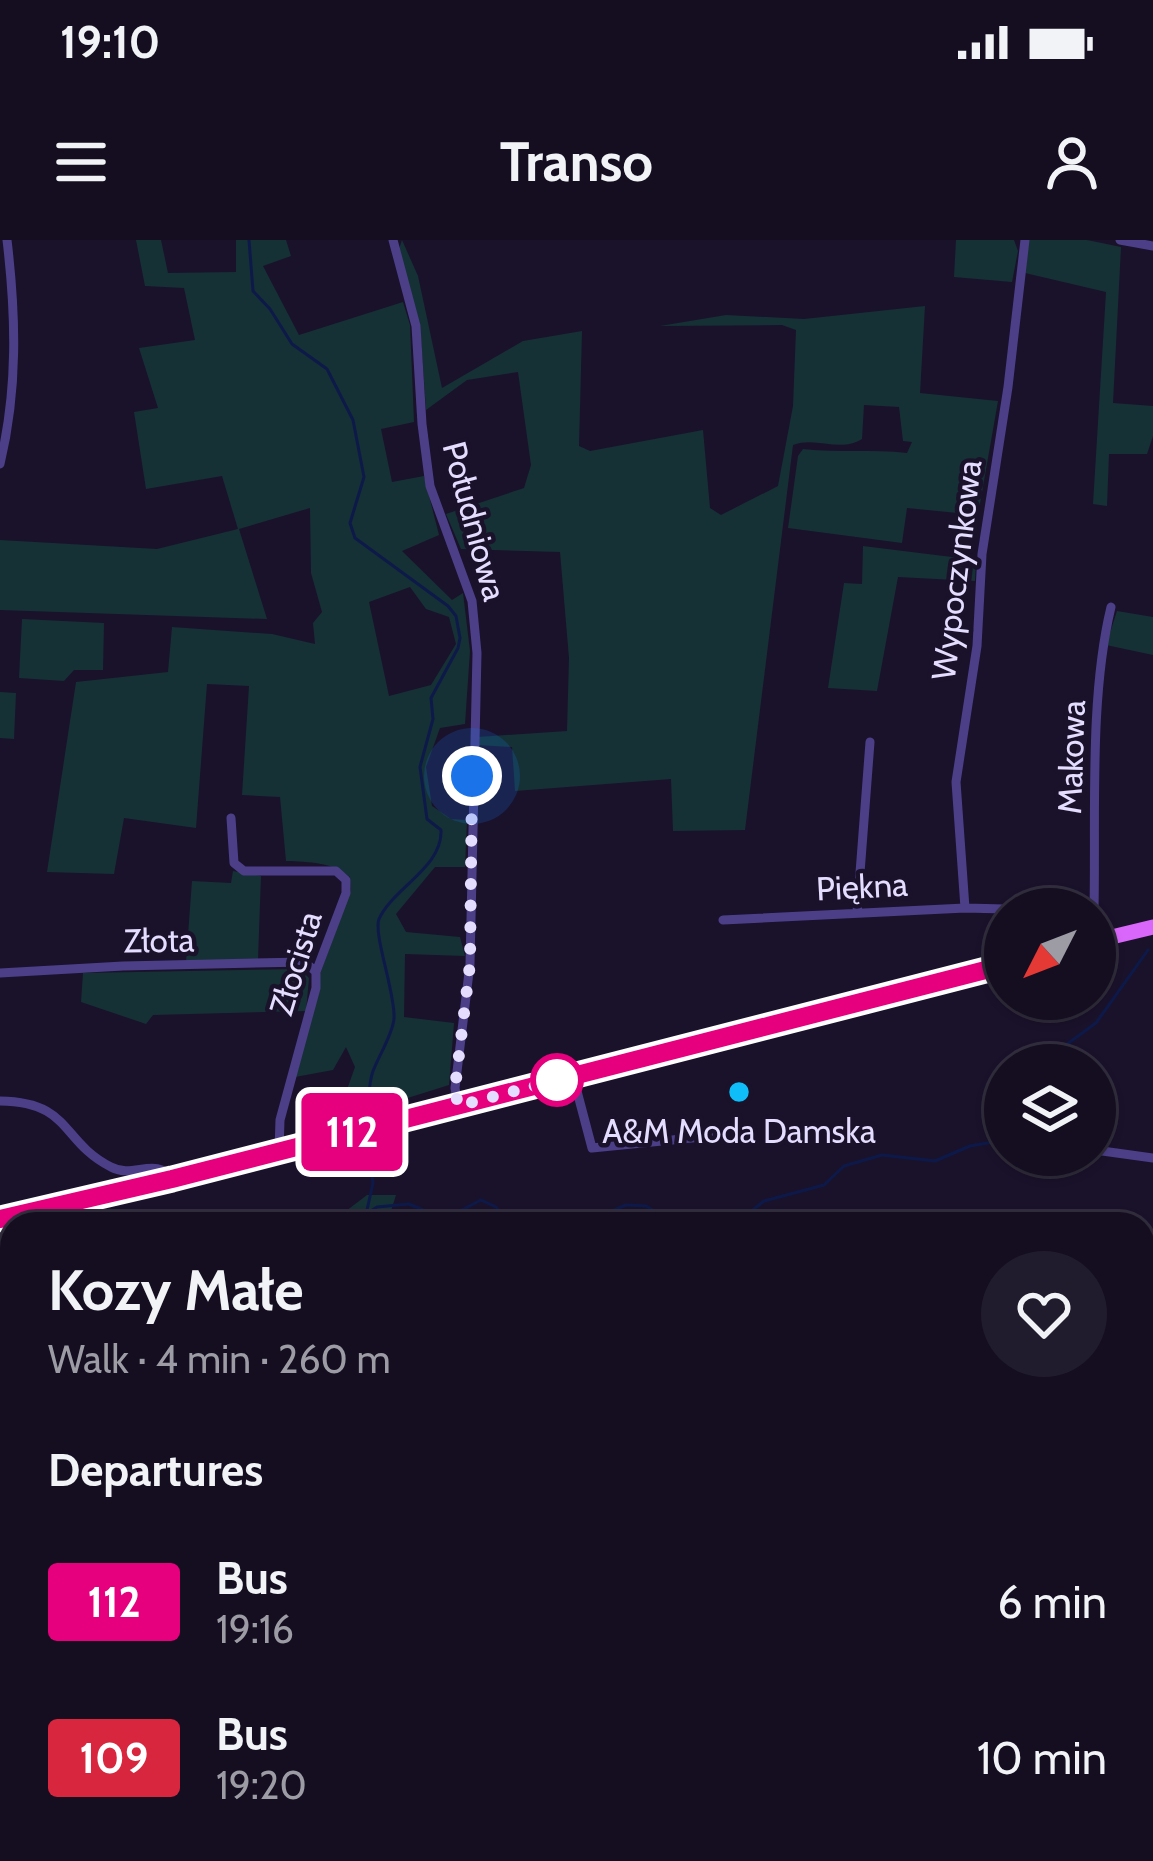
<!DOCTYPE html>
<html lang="en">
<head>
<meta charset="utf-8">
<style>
	body { margin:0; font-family:Cabin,sans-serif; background:#211c2d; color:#f1f3f6; height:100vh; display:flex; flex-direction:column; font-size:45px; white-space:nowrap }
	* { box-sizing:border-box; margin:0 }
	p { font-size:39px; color:#9d9ca5 }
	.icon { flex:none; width:66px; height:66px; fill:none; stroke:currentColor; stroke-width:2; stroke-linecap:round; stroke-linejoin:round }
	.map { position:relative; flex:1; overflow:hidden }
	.drawer { position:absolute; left:0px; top:972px; width:1155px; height:651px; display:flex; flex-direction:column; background:#140e20; border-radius:36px 36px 0 0; box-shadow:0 3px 9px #0004,0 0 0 3px #332e3e }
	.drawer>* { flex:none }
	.badge { padding:0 24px; border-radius:9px; font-size:42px; line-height:78px }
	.needle { width:78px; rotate:228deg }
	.controls { position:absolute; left:984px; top:648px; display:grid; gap:24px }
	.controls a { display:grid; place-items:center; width:132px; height:132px; border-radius:50%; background:#140e20; box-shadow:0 3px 9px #0004,0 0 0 3px #332e3e; font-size:60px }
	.you { position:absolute; width:60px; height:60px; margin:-30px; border:9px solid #fff; border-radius:50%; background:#1a73e8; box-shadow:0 0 0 18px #1a73e833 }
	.map>.badge { position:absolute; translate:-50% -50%; box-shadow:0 0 0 6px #fff }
	h2 { padding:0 48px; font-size:45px; line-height:108px }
	.round { display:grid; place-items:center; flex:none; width:126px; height:126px; border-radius:63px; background:#211c2d }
	.head { display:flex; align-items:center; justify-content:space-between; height:204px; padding:0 48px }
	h1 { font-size:57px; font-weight:700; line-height:90px }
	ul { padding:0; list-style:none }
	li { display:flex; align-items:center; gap:36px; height:156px; padding:0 48px }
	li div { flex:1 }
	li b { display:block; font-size:45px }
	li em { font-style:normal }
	li .badge { min-width:132px; font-weight:700; text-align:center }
	.status { display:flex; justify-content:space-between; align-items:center; height:84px; padding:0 60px; background:#140e20; direction:ltr }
	.status svg { height:33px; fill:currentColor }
	header { display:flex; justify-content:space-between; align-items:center; height:156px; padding:0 48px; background:#140e20; font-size:54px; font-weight:700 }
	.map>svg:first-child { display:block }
</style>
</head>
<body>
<div class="status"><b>19:10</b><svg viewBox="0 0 49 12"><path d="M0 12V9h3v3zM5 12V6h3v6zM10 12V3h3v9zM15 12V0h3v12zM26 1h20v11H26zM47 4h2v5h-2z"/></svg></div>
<header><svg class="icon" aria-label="menu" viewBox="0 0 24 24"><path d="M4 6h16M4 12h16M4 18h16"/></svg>Transo<svg class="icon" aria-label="person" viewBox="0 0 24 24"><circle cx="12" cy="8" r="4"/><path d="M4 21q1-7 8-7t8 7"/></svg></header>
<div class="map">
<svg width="1153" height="1621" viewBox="0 0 1153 1621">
	<rect width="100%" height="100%" fill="#1a122b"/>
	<path fill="#153135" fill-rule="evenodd" d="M136,0H161L168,33L236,32V0H286L291,16L263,26L299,95L403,62L410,85L414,182L381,189L392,242L424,236L439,295L402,311L452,360L463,353L470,411L465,484L440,488L426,527L432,566L451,579L467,580L465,627H435L396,674L406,692L460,697L465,716L405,714L404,777L454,783L449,845L379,867L339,872L355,827L346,807L333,830L295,837L321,731L351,650L350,637C331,622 310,622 286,621L280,557L242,555L249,446L207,444L196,588L124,578L114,634L47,632L76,442L168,432L172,387L272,394L315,404L313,383L322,372L311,333L310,268L239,289L267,379L0,370V300L157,309L238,289L222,236L146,249L134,172L158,168L139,108L195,100L184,48L145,46ZM410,347L426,369L449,377L456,404L431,445L389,456L369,362Z
		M402,0L418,36L442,148L523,101L582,91L579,206L590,211L703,190L710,268L721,275L778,246L793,166L796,90L782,85L660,86L726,75L804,79L925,66L920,153L998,161L978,275L907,268L902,303L788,288L798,216L803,209C840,213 871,209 907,213L912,202L903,201L899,167L864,165L862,199C840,213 816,196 793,205L745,590L673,591L671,539L515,551L512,507L477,505V497L567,491L569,418L560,312L461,309L446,274L524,248L531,225L518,132L467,140L426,170L420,85L399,9Z
		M956,0H1014L1018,11L1012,42L954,37Z
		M1029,0H1087L1121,7L1113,163L1153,166V196L1147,214H1109L1107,266L1093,264L1106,52L1025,33Z
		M863,306L976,320L975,341L898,337L877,451L828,448L844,343L862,344Z
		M1117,371L1153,377V415L1106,405Z
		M22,379L104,383L103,430H74L64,441L19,438Z
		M0,452L16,453L14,499L0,498Z
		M233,631L261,636L258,719L186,722L192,641L231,643Z
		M300,729L309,738L306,771L153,775L146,784L81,762L83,733Z
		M367,955H396L387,984H329Z
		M0,1189L12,1194V1253L0,1246Z
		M1143,1341L1153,1352V1464L1143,1453Z
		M1153,1567V1621H1082L1094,1611H1143V1574Z
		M977,1611H1043L1052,1621H986Z"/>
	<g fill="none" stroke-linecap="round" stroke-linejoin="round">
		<path stroke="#0d1a49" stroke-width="3" d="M249,0L253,51L270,69L292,104L327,129L353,180L364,237L350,283L355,298L448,366L456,376L460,398L458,408L431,458L433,479L420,527L427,579L441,590C443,627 393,648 379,679C373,694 396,755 394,779C392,796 379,815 373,831C369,842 369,855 368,867
			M1051,825L1063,807L1096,783L1148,710
			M367,906L373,943L367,970
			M350,984L377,967L409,964L435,975L462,970L481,960L496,967L508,984
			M581,984L626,965L646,966L675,984
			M721,984L739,981L764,961L824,945L844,926L882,915L935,921L970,906L1005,900
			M0,1226L12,1235"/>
		<path stroke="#4c3f88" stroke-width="9" d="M393,0L416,86L422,184L430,246L472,361L477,413L470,724L455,848L458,865
			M1120,0L1153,6
			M0,224C18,149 16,76 7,0
			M231,578L234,623L244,631H336L346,640V653L316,732V748L280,880L279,911
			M965,668L956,542L977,406L982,314L1008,147L1025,0
			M1094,669C1096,574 1089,458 1111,367
			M857,672L870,502
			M723,680L965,668L1005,669
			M0,733L123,726L305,722L316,732
			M573,836L592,908L712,896
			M0,861C72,862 60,901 111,927C133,939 156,916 173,939
			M1095,910L1153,918
			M1143,1104L1153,1105
			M1143,1255L1153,1243
			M0,1317L12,1311
			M0,1329H12
			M0,1450H12
			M0,1612L121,1621
			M217,1621H321
			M813,1621L824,1611"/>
		<path stroke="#d967fb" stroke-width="15" d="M1095,701L1153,687
			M0,979L89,960L1005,725"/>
	</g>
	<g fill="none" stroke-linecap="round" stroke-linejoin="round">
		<defs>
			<path id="line" d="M0,979L172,939L1005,725"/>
		</defs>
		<use href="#line" stroke="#fff" stroke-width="27"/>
		<use href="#line" stroke="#e6007e" stroke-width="18"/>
		<path stroke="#e5ddfe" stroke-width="12" stroke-dasharray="0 21.6" d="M472,536L470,724L455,848L458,866L557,840"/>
	</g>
	<circle fill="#fff" stroke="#e6007e" stroke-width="6" cx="557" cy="840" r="24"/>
	<circle fill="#0fbef8" stroke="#1a122b" stroke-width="4.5" cx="739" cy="852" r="12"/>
	<g text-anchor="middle" stroke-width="9" stroke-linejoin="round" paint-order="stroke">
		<g font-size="33" fill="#e5ddfe" stroke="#1a122b">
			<text transform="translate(475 281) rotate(75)" y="12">Południowa</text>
			<text transform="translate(956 330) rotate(-83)" y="12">Wypoczynkowa</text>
			<text transform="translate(1071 517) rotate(-88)" y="12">Makowa</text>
			<text transform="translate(862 646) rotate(-3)" y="12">Piękna</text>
			<text transform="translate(159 700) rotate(-1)" y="12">Złota</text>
			<text transform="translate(295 723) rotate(-73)" y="12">Złocista</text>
		</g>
		<g font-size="33" fill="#e5ddfe" stroke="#1a122b">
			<text x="739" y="903">A&amp;M Moda Damska</text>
		</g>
	</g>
</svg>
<div class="controls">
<a><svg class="needle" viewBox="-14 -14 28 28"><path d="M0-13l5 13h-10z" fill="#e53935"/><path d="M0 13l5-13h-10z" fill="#9d9ca5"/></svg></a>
<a><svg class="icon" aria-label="layers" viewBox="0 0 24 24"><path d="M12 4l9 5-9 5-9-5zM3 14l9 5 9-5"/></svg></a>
</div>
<div class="you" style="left:472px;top:536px"></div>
<b class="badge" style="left:352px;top:892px;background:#e6007e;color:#fff">112</b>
<section class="drawer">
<div class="head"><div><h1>Kozy Małe</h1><p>Walk · 4 min · 260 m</p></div><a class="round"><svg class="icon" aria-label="heart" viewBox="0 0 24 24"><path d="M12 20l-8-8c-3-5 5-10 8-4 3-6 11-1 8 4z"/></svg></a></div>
<h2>Departures</h2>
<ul>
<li><span class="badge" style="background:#e6007e;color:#fff">112</span><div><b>Bus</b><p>19:16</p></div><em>6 min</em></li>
<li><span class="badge" style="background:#d7263d;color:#fff">109</span><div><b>Bus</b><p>19:20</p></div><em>10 min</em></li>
</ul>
</section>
</div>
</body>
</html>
